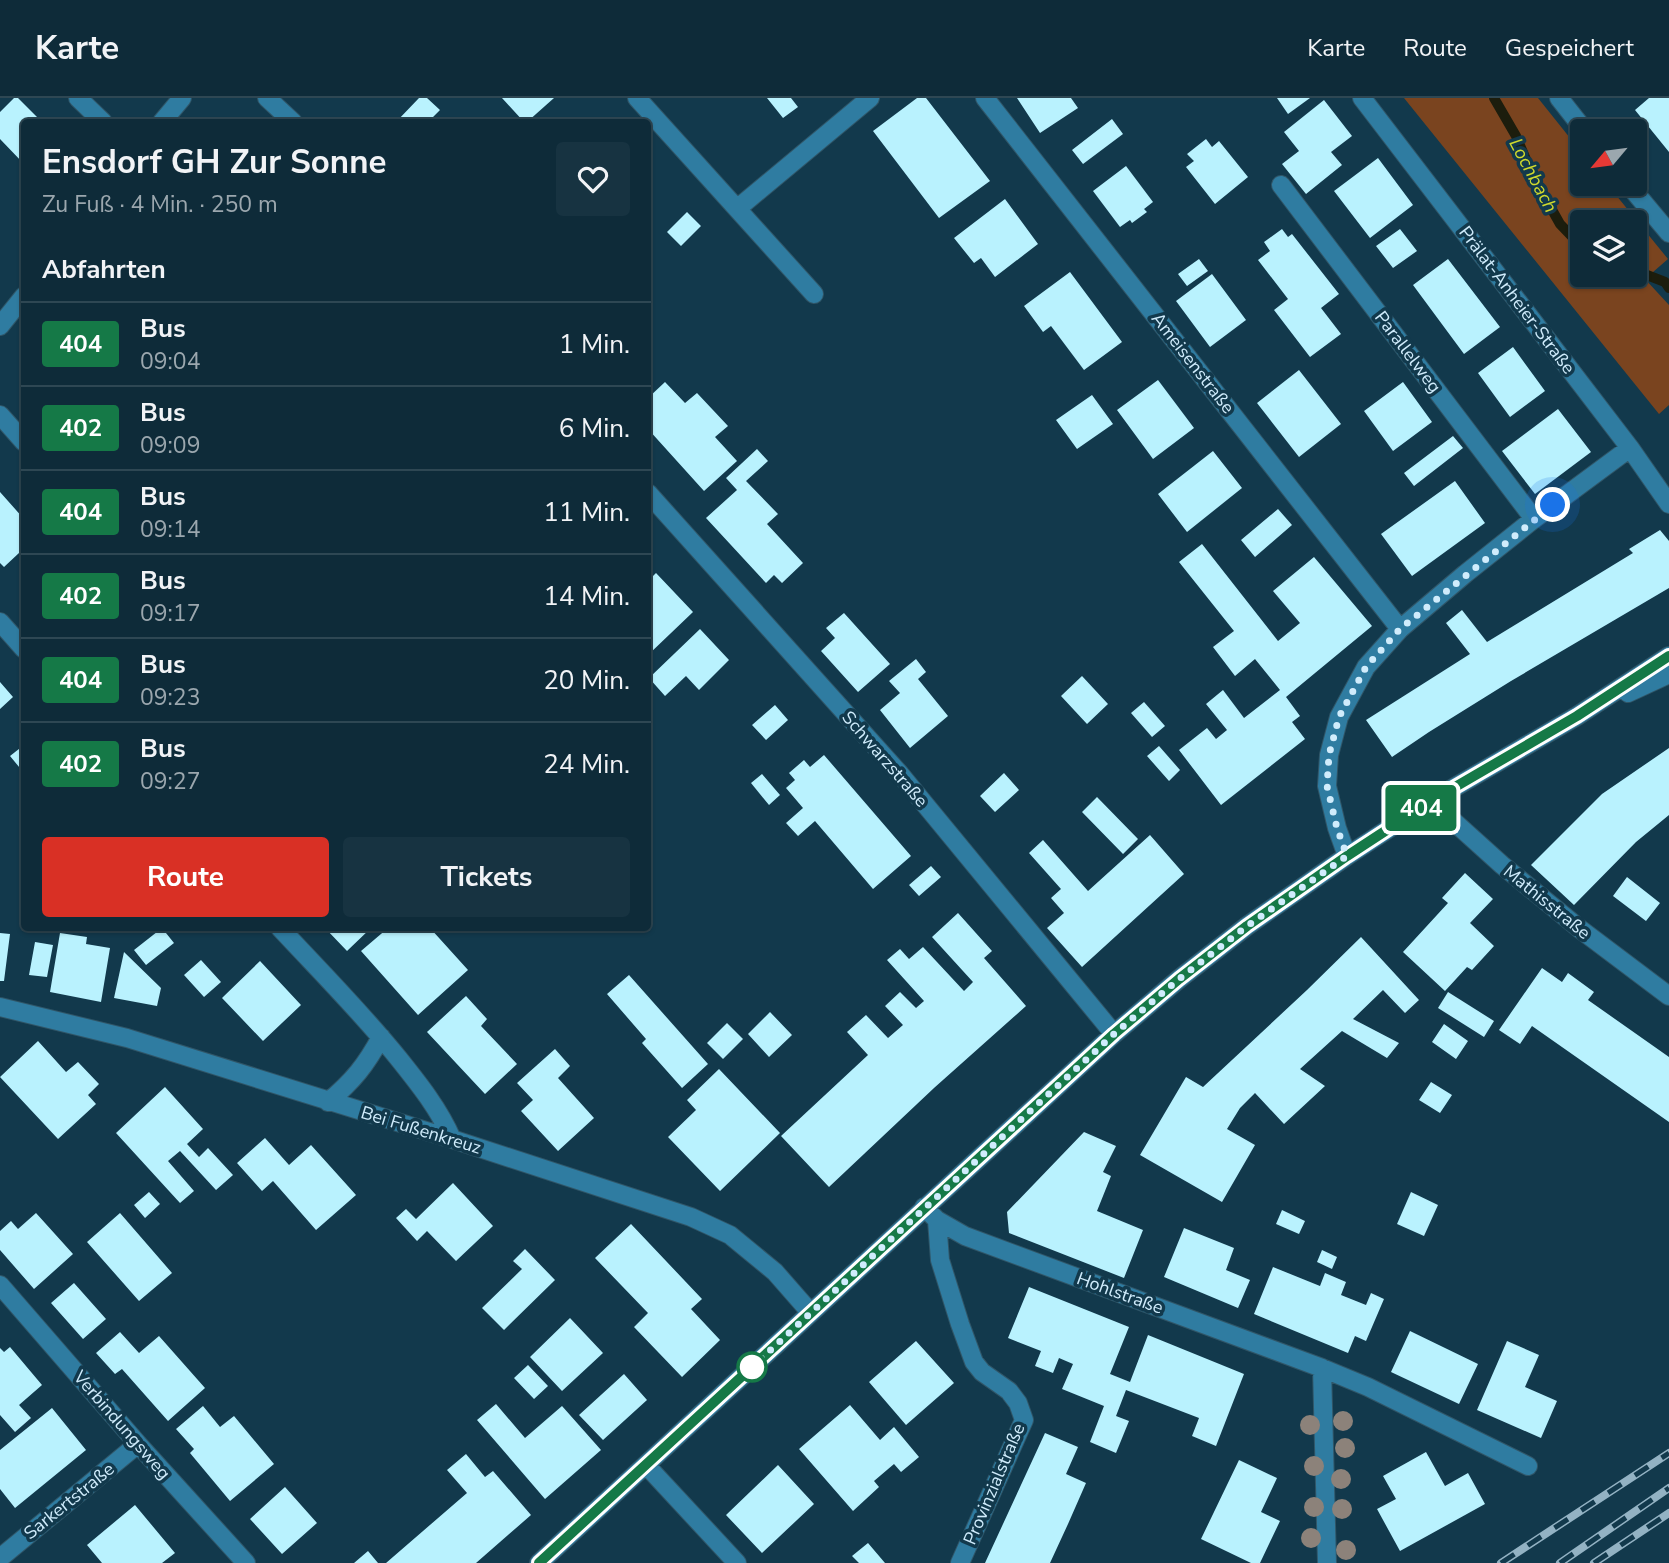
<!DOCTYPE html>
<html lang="de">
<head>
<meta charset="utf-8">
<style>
	body { margin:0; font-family:"Nunito Sans",sans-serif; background:#173341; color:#f1f3f6; height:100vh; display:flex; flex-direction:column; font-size:26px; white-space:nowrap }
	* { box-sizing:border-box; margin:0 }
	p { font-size:23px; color:#9ba7ae }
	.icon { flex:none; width:38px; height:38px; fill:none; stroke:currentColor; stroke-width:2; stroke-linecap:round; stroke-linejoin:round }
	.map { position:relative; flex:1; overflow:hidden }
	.drawer { position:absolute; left:21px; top:21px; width:630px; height:812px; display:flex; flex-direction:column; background:#0e2b39; border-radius:7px; box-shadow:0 2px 5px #0004,0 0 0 2px #2e4753 }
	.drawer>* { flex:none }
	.badge { padding:0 14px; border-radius:5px; font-size:24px; line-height:46px }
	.needle { width:46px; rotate:241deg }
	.fabs { position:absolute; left:1570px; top:21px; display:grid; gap:14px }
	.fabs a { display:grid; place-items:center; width:77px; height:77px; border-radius:7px; background:#0e2b39; box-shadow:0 2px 5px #0004,0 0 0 2px #2e4753; font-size:35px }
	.you { position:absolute; width:35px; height:35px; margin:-18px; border:5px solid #fff; border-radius:50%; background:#1a73e8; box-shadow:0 0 0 10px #1a73e833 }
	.map>.badge { position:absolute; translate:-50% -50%; box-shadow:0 0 0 4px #fff }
	h2 { padding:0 21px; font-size:26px; line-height:63px }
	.round { display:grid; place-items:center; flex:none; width:74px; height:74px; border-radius:7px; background:#173341 }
	.head { display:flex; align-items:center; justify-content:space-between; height:119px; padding:0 21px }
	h1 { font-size:33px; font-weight:700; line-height:52px }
	.primary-button { display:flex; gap:14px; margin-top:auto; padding:14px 21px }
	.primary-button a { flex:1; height:80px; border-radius:7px; background:#d93025; color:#fff; font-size:28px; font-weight:700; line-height:80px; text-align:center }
	.primary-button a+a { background:#173341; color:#f1f3f6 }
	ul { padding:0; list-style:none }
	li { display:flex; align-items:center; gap:21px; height:84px; padding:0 21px; border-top:2px solid #2e4753 }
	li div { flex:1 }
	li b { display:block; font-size:26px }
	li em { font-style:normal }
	li .badge { min-width:77px; font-weight:700; text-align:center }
	header { display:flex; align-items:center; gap:42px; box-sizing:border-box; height:98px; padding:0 35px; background:#0e2b39; border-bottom:2px solid #2e4753 }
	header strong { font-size:33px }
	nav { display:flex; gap:38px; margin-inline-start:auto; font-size:24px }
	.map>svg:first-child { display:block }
</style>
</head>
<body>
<header>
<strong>Karte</strong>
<nav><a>Karte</a><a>Route</a><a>Gespeichert</a></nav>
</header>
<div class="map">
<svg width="1669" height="1465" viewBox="0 0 1669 1465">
	<rect width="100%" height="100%" fill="#12394c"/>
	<path fill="#7a441f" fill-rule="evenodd" d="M1404,0H1538L1582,55V86H1607L1668,161L1645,181L1669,207V307L1659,316ZM1582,124H1634V177H1582Z"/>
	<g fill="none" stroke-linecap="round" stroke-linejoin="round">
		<path stroke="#1c1d0d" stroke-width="10" d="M1494,0L1516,38L1533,78L1560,126L1582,149
			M1634,172L1665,184L1669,190"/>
	</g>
	<path fill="#b9f2fe" d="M14,0H18L42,24H24V66L0,41V14Z
		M419,0H427L440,12L428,24H396Z
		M502,0H554L527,24H524Z
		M767,0H791L798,9L783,20Z
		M917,0H926L990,83L939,120L873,33Z
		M1017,0H1071L1078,10L1040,35Z
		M1277,0H1310L1288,16Z
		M1649,0H1669V54L1635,12Z
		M1324,2L1352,38L1331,54L1342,67L1306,96L1282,66L1299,53L1284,34Z
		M1112,21L1123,36L1083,66L1072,52Z
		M1206,41L1212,49L1219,43L1248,79L1215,106L1186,69L1194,63L1187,56Z
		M1378,60L1413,107L1370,140L1334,93Z
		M1126,68L1153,104L1144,111L1147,114L1132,125L1130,122L1120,129L1093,93Z
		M1005,101L1038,146L995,179L981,160L974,165L954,140Z
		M687,114L701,128L681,148L667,134Z
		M1282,131L1288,139L1292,136L1339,196L1321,210L1341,236L1310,259L1274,212L1288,201L1258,162L1270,153L1264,144Z
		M1400,131L1417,153L1393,170L1376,148Z
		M1199,161L1208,173L1187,188L1178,176Z
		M1448,161L1500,229L1464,256L1413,187Z
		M1070,174L1122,244L1084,272L1051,228L1043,234L1024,208Z
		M1212,176L1246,222L1210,249L1176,203Z
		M1513,249L1545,293L1510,319L1478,275Z
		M1299,272L1341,326L1299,359L1257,305Z
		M1158,282L1194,330L1153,361L1117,312Z
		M665,284L685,305L697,295L728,328L715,339L737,363L704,393L648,331V300Z
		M1403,284L1432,324L1393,353L1364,313Z
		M1092,297L1113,326L1077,351L1056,322Z
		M1558,311L1591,354L1535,396L1502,353Z
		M1453,338L1463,350L1414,388L1404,375Z
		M757,351L768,363L746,383L778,416L767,426L803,465L782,485L774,477L766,485L706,420L737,392L726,380Z
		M1213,353L1242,390L1187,434L1158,396Z
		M1455,383L1485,425L1412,478L1381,436Z
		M0,394L24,421V461L19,455L4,469L0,465Z
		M1278,411L1292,427L1255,459L1241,442Z
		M1660,432L1669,443V490L1511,583L1429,634L1392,659L1366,622L1470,556L1446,525L1462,512L1487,544L1633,455L1629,451Z
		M1202,446L1278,543L1300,525L1273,493L1314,459L1372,528L1286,599L1300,618L1292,624L1305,641L1221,707L1179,652L1207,630L1216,641L1227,632L1206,606L1223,592L1244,620L1280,592L1255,561L1235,578L1213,549L1234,533L1179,464Z
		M656,475L693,514L648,557V483Z
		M844,515L890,566L858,594L821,553L835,540L826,530Z
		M700,531L729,562L699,592L686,578L665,598L649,580Z
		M916,561L926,574L918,581L948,618L910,650L880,612L900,595L889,583Z
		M1082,578L1108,606L1087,626L1061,598Z
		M0,584L13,599L0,611Z
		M1144,604L1165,628L1152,639L1131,615Z
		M775,607L788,622L766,642L752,627Z
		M24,647V675L10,658Z
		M1159,648L1180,672L1169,683L1147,658Z
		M1669,650V717L1636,744L1574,807L1531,767L1602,696Z
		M824,657L911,758L873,791L815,723L798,738L786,725L803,710L786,690L795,682L789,675L804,662L810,669Z
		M1004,675L1019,692L995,714L980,698Z
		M762,676L780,697L769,707L751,685Z
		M1097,699L1138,741L1123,756L1082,714Z
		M1150,737L1184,776L1082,869L1047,830L1064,815L1051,800L1061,791L1029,755L1043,742L1088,793Z
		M931,768L941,779L919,798L909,787Z
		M1465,775L1493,801L1470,825L1494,848L1472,872L1467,869L1445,893L1403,854L1448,805L1442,800Z
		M1627,779L1660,805L1646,823L1613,798Z
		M958,815L992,853L984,860L1026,908L934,990L829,1089L781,1038L868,957L847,934L866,917L888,940L903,927L885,908L900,894L916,910L924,903L887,862L900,851L909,861L923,849L964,893L973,884L932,839Z
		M162,830L174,845L146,867L134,852Z
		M325,830H371L347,853Z
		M388,830H430L468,872L418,917L361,853Z
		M0,835L10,836L4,883H0Z
		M60,835L87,839L86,846L110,850L101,904L50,894Z
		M1361,839L1419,902L1405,915L1383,892L1353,921L1399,945L1387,960L1342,933L1300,971L1325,988L1284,1026L1255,995L1240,1010L1227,1031L1255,1047L1222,1104L1140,1057L1186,979L1203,989L1307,892Z
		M35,844L53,847L47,879L29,877Z
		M124,854L161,890L157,908L114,900Z
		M201,862L221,884L204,899L184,877Z
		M260,863L301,907L263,943L222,900Z
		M1542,870L1562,884L1568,875L1594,894L1588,902L1669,959V1024L1532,928L1520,946L1499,932Z
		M629,877L708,966L682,990L642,945L646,941L607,896Z
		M1448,894L1494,923L1484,939L1438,910Z
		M466,898L487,921L481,928L517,966L485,996L427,934Z
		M770,914L792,937L769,959L748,936Z
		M727,925L743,941L723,961L707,945Z
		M1444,926L1468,943L1456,961L1432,944Z
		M38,943L66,974L78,964L99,986L88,997L96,1006L58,1041L0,979Z
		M555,951L570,968L558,980L594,1020L558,1053L521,1013L533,1002L517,985Z
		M719,971L780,1035L720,1093L668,1039L696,1012L687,1002Z
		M1431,984L1452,997L1440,1015L1419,1002Z
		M165,989L203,1031L187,1046L199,1059L208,1050L233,1077L216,1092L180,1053L168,1063L194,1093L180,1105L116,1035Z
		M1084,1034L1116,1048L1103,1074L1111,1078L1097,1113L1143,1132L1124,1180L1009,1135L1007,1114Z
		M265,1040L289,1067L311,1047L356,1097L316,1132L273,1083L262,1093L237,1065Z
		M453,1085L493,1128L456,1163L427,1133L417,1143L396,1120L406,1111L416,1121Z
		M149,1094L160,1106L145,1120L134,1107Z
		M1411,1094L1438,1107L1424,1138L1397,1126Z
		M1282,1112L1305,1123L1299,1136L1276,1126Z
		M36,1115L73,1156L34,1191L0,1152V1133L11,1123L18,1131Z
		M120,1115L172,1175L139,1203L87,1144Z
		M631,1126L702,1201L691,1211L720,1242L682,1279L634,1229L648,1215L595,1160Z
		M1184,1130L1234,1150L1226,1172L1250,1182L1238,1210L1164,1179Z
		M525,1151L555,1182L504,1232L482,1210L522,1171L513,1163Z
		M1322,1152L1337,1159L1332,1171L1317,1164Z
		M1273,1169L1320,1188L1325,1175L1346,1184L1341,1197L1366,1207L1371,1195L1384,1201L1366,1243L1355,1238L1348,1255L1254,1216Z
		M74,1185L106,1221L83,1241L51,1205Z
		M1029,1189L1129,1229L1110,1276L1130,1284L1148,1237L1244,1276L1216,1348L1192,1338L1199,1320L1126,1292L1116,1318L1129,1323L1116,1355L1090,1344L1104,1308L1062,1291L1073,1266L1059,1260L1053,1275L1035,1268L1041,1253L1008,1240Z
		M570,1220L603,1255L562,1293L530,1259Z
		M1410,1233L1478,1266L1459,1306L1391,1274Z
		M120,1234L139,1255L159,1238L205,1290L168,1323L122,1271L115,1276L96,1255Z
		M916,1243L954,1285L906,1327L869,1284Z
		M1507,1243L1539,1257L1525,1289L1557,1303L1541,1340L1477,1312Z
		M10,1249L42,1287L19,1307L31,1320L15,1334L0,1317V1250L4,1254Z
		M528,1267L548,1288L534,1301L514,1280Z
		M624,1276L647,1302L603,1342L579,1317Z
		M496,1306L525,1340L562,1308L601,1352L545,1401L477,1322Z
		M850,1307L880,1342L894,1329L919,1359L901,1374L894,1366L874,1383L879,1389L853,1413L799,1351Z
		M203,1308L220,1329L234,1318L274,1366L230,1403L190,1355L194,1351L176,1331Z
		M52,1310L86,1352L15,1410L0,1391V1352Z
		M1045,1335L1078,1349L1066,1376L1086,1385L1068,1426L1050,1465H985Z
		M1426,1354L1445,1388L1468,1375L1485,1406L1400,1453L1377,1411L1396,1401L1383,1378Z
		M466,1356L485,1379L493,1373L531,1417L476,1465H386L467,1395L447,1372Z
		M1239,1362L1277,1380L1261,1414L1280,1423L1260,1465H1251L1201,1441Z
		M778,1367L814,1406L762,1455L726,1417Z
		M285,1389L317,1425L282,1456L250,1421Z
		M135,1407L175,1455L162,1465H102L87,1447Z
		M868,1445L885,1465H859L852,1458Z
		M368,1453L378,1465H354Z"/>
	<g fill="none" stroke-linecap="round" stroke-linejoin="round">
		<defs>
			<path id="minor" d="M78,0L103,24
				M267,0L293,24
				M637,0L814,196
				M985,0L1400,531
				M1362,0L1630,350L1669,406
				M1559,0L1585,33
				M162,24L182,0
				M1628,86L1669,135
				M1281,87L1534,421
				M738,110L870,0
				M0,228L24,198
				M0,317L24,344
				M648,395L900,676L1114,936
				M0,524L24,551
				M1628,595L1669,576
				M1431,703L1502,767L1580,831L1669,898
				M1347,758L1337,730L1327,688L1329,657L1339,619L1366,569L1400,531L1465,476L1534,421L1630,350
				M280,830C320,873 362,915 399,961C419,986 439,1011 452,1041
				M0,909L127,940L452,1041L691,1119L730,1137L775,1174L810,1214
				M328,1004C353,983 366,967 381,939
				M924,1109L937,1122L965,1138L1322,1270L1368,1289L1528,1368
				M937,1122L940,1162L960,1226L974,1264L982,1274L1009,1293L1018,1305L1024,1322L960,1465
				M0,1187L138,1346L246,1465
				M1322,1270L1327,1465
				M646,1367L737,1465
				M0,1460L138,1346
				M539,1465L1114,936L1179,881L1247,828L1347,758L1431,703L1577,618L1669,558"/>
		</defs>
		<use href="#minor" stroke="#305668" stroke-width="20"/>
		<use href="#minor" stroke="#2f7ca1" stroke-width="18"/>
		<defs>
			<path id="rail" d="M1501,1465L1669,1355
				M1560,1465L1669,1390
				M1594,1465L1669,1415"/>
		</defs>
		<use href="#rail" stroke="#93b2c3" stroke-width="8"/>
		<use href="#rail" stroke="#12394c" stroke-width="5" stroke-dasharray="16" stroke-linecap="butt"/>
	</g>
	<g fill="#8c827a">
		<circle cx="1343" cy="1323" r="10"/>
		<circle cx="1310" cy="1327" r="10"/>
		<circle cx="1345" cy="1350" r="10"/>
		<circle cx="1314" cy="1368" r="10"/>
		<circle cx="1341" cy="1381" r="10"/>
		<circle cx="1314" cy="1409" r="10"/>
		<circle cx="1342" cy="1411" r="10"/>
		<circle cx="1311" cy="1440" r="10"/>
		<circle cx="1346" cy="1452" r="10"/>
	</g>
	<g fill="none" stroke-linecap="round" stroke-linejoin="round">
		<defs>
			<path id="line" d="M539,1465L1114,936L1179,881L1247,828L1347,758L1431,703L1577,618L1669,558"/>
		</defs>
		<use href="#line" stroke="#fff" stroke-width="16"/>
		<use href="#line" stroke="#157947" stroke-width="10"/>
		<path stroke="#d0ecfc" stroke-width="7" stroke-dasharray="0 12.6" d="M752,1269L1114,936L1179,881L1247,828L1347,758L1337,730L1327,688L1329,657L1339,619L1366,569L1400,531L1553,407"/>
	</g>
	<circle fill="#fff" stroke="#157947" stroke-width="3.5" cx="752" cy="1269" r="14"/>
	<g text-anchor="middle" stroke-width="7" stroke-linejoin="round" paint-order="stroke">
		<g font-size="18" fill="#d0ecfc" stroke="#12394c">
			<text transform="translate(1517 202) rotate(53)" y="6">Prälat-Anheier-Straße</text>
			<text transform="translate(1408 254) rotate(53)" y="6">Parallelweg</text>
			<text transform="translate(1193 265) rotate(52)" y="6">Ameisenstraße</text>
			<text transform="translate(885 661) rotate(49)" y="6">Schwarzstraße</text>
			<text transform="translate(1547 804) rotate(39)" y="6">Mathisstraße</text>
			<text transform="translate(421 1032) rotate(17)" y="6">Bei Fußenkreuz</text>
			<text transform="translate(1120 1195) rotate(20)" y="6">Hohlstraße</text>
			<text transform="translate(122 1327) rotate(49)" y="6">Verbindungsweg</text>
			<text transform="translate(994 1386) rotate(-67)" y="6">Provinzialstraße</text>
			<text transform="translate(69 1403) rotate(-39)" y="6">Sarkertstraße</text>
		</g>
		<g font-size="19" font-style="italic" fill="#d0d92d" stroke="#12394c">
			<text transform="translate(1534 77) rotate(62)" y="7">Lochbach</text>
		</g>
	</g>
</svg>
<div class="fabs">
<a><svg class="needle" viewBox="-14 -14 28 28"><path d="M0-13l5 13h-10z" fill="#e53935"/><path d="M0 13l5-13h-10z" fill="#9ba7ae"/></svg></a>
<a><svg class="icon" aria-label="layers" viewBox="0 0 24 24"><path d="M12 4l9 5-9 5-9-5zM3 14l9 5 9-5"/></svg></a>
</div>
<div class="you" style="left:1553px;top:407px"></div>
<b class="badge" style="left:1421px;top:710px;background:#157947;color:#fff">404</b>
<section class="drawer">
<div class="head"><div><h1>Ensdorf GH Zur Sonne</h1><p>Zu Fuß · 4 Min. · 250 m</p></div><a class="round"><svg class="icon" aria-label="heart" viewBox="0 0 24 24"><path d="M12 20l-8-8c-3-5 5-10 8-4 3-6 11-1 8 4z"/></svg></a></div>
<h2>Abfahrten</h2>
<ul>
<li><span class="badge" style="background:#157947;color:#fff">404</span><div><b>Bus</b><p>09:04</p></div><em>1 Min.</em></li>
<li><span class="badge" style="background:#157947;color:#fff">402</span><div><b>Bus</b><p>09:09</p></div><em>6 Min.</em></li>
<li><span class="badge" style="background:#157947;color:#fff">404</span><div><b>Bus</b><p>09:14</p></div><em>11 Min.</em></li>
<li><span class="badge" style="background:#157947;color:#fff">402</span><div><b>Bus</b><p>09:17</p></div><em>14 Min.</em></li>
<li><span class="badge" style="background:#157947;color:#fff">404</span><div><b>Bus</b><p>09:23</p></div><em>20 Min.</em></li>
<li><span class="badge" style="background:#157947;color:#fff">402</span><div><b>Bus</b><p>09:27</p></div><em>24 Min.</em></li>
</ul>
<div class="primary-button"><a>Route</a><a>Tickets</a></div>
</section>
</div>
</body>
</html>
